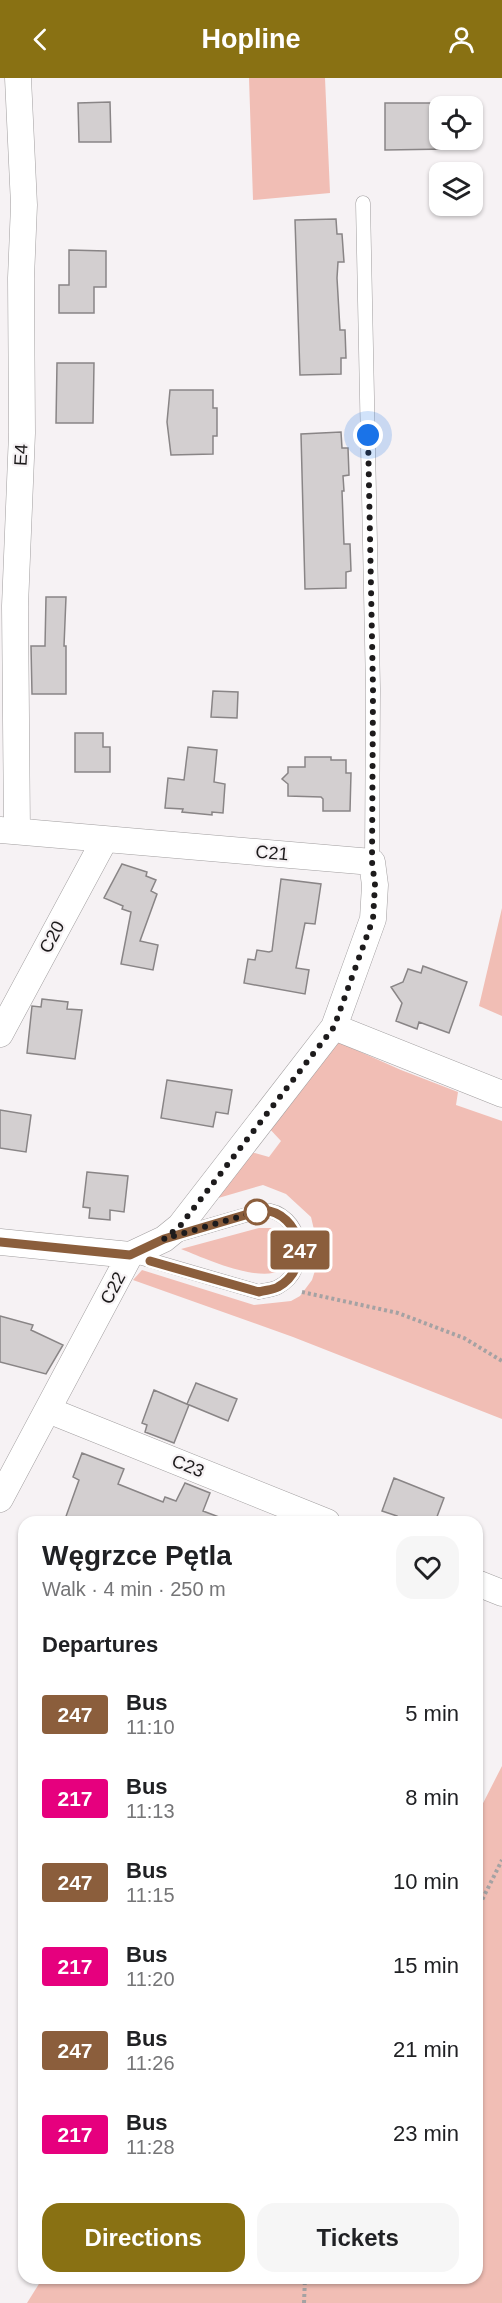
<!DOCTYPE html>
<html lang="en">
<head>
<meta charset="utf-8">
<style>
	body { margin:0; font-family:Arial,sans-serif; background:#f6f6f6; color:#202124; height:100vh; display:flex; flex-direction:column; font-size:22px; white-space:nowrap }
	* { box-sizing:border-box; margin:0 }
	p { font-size:20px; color:#757577 }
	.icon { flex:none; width:33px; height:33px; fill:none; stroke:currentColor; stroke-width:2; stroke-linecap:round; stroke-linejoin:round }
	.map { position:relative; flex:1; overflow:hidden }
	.side { position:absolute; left:18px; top:1438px; width:465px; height:768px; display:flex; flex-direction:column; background:#fff; border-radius:18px; box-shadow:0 2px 4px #0004 }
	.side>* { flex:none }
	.badge { padding:0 12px; border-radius:4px; font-size:21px; line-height:39px }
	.controls { position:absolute; left:429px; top:18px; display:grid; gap:12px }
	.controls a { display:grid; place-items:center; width:54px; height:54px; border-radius:12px; background:#fff; box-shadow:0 2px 4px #0004; font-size:30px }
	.you { position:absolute; width:30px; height:30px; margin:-15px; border:4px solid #fff; border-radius:50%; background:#1a73e8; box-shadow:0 0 0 9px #1a73e833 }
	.map>.badge { position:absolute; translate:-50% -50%; box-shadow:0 0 0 3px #fff }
	h2 { padding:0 24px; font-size:22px; line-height:54px }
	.round { display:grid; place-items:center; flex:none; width:63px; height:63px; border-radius:18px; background:#f6f6f6 }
	.overview { display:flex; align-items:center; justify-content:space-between; height:102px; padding:0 24px }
	h1 { font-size:28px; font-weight:800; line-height:45px }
	.primary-button { display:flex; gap:12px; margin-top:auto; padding:12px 24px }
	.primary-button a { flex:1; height:69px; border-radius:18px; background:#897113; color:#fff; font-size:24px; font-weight:800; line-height:69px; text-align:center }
	.primary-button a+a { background:#f6f6f6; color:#202124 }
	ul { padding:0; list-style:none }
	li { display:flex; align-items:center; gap:18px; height:84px; padding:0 24px }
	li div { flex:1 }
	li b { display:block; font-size:22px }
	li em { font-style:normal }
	li .badge { min-width:66px; font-weight:700; text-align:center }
	header { display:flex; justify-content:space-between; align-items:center; height:78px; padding:0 24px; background:#897113; color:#fff; font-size:27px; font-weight:800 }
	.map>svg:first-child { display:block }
</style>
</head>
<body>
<header><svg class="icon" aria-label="back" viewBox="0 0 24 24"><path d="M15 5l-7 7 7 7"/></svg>Hopline<svg class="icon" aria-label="person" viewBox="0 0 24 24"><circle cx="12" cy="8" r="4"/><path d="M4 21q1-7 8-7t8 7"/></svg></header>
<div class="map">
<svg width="502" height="2225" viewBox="0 0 502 2225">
	<rect width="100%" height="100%" fill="#f6f2f4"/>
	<path fill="#f1beb5" d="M249,0H325L330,115L253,122Z
		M502,830V938L479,928Z
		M336,963L401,992L458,1014L456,1027L502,1043V1341L293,1259L133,1202L142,1192L254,1227L291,1223L300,1218L312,1202L320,1177L311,1139L286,1116L263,1107L208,1123L251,1074L269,1079L281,1063L267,1048Z
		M259,1150H277C285,1157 292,1167 290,1178C284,1218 202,1179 181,1171Z
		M502,1688V2225H27L42,2201L477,2200V1737Z"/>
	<path fill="#d3cfd0" stroke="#898586" stroke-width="1.5" d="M110,24L111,64H79L78,25Z
		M385,25H447V28H440V62H448V71L385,72Z
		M336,141L337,156H342L344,184H338L337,200L340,252H345L346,280H341V296L300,297L295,142Z
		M69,172L106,173V209H94V235H59V207H69Z
		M57,285H94L93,345H56Z
		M170,312H213V330H217V358H213V376L171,377L167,344Z
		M341,354L342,370H348L349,397L343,398L344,413H342L344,466H350L351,493L346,494V510L305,511L301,356Z
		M46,519H66L64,568H66V616H32L31,568H45Z
		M213,613L238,614L237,640L211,639Z
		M75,655H103V669H110V694H75Z
		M188,669L217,672L214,704L225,706L223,735L212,734V737L182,734L183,731L165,730L168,700L184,702Z
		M305,679H331V682H346V695H351L350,733H323V721L321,719L288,718V706L282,701L288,695V689H305Z
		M122,786L147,794L146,798L156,802L151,813L157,816L140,863L158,867L153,892L121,886L131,834L122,831L123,828L104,820Z
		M281,801L321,806L315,846L305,845L296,890L309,892L305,916L244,905L248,881L255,882L257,872L269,874L272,873Z
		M423,888L467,904L449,955L419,944L417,951L396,943L402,925L391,909L403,904L408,891L421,895Z
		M42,921L68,924L67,931L82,932L75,981L27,975L32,928L41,929Z
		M167,1002L232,1012L228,1036L216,1034L213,1049L161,1040Z
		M0,1032L31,1037L26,1074L0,1070Z
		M87,1094L128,1098L124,1134L110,1132V1142L89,1140L90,1130L83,1129Z
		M0,1238L33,1247L31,1252L63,1267L46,1296L0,1284Z
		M196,1305L237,1321L228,1343L187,1326Z
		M154,1312L189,1327L174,1365L145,1354L147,1347L142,1345Z
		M82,1375L124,1391L118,1406L163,1424L165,1419L176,1423L185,1405L210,1415L203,1433L227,1442V1444H64L79,1402L73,1399Z
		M394,1400L444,1420L435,1444H395L397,1438L382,1433Z"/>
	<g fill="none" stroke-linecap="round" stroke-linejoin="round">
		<defs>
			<path id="lane" d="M363,125L373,611L372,784
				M132,1177L259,1214C265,1212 273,1212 278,1209C313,1191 302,1133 263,1132L177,1157"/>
			<path id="street" d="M0,752L372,784L375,807L373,841L334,949
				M17,753L15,528L22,355L21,200L24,127L18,0
				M0,956L105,761
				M0,1164L130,1177
				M48,1332L327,1444
				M0,1421L130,1177L164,1161L180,1148L334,949L502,1016
				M477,1505L502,1515"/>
		</defs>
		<use href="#lane" stroke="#a19e9f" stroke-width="15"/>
		<use href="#street" stroke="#a19e9f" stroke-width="27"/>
		<path stroke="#a5a2a3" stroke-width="4" stroke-dasharray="3 3" stroke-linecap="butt" d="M302,1214L398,1235L464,1260L502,1283
			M477,1832L502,1782
			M304,2225L305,2200"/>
		<use href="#lane" stroke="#fff" stroke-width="14"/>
		<use href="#street" stroke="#fff" stroke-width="26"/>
	</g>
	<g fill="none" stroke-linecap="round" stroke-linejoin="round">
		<defs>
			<path id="line" d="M0,1164L130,1177L164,1161L262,1132C302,1134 313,1190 278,1209C273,1212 265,1212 259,1214L150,1183"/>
		</defs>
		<use href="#line" stroke="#fff" stroke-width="14"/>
		<use href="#line" stroke="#8b5e3c" stroke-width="9"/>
		<path stroke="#1d1b1c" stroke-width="6" stroke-dasharray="0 10.8" d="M257,1134L262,1132L164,1161L180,1148L334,949L373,841L375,807L372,784L373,611L368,357"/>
	</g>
	<circle fill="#fff" stroke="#8b5e3c" stroke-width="3" cx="257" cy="1134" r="12"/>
	<g text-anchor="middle" stroke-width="4.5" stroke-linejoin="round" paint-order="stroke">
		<g font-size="18" fill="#1d1b1c" stroke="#f6f2f4">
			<text transform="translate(21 377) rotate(-87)" y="6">E4</text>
			<text transform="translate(272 775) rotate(5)" y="6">C21</text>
			<text transform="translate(52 859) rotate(-62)" y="6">C20</text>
			<text transform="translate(113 1210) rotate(-62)" y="6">C22</text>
			<text transform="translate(188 1388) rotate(22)" y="6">C23</text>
		</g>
	</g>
</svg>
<div class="controls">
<a><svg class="icon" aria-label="locate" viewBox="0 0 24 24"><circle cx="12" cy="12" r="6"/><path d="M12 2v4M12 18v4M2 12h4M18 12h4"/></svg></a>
<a><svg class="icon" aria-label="layers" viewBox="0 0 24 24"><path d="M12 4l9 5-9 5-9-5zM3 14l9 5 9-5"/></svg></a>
</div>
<div class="you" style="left:368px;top:357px"></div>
<b class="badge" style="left:300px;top:1172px;background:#8b5e3c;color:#fff">247</b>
<section class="side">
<div class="overview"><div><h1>Węgrzce Pętla</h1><p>Walk · 4 min · 250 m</p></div><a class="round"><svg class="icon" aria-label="heart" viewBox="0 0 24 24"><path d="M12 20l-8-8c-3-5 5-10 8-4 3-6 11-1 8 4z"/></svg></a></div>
<h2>Departures</h2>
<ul>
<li><span class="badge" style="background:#8b5e3c;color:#fff">247</span><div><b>Bus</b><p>11:10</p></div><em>5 min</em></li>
<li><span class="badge" style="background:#e6007e;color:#fff">217</span><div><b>Bus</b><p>11:13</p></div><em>8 min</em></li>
<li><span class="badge" style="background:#8b5e3c;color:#fff">247</span><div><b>Bus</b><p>11:15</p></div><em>10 min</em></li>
<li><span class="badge" style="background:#e6007e;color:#fff">217</span><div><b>Bus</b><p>11:20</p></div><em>15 min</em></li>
<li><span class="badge" style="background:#8b5e3c;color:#fff">247</span><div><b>Bus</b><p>11:26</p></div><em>21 min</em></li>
<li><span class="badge" style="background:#e6007e;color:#fff">217</span><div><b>Bus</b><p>11:28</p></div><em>23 min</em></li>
</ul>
<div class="primary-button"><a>Directions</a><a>Tickets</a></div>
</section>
</div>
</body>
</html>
